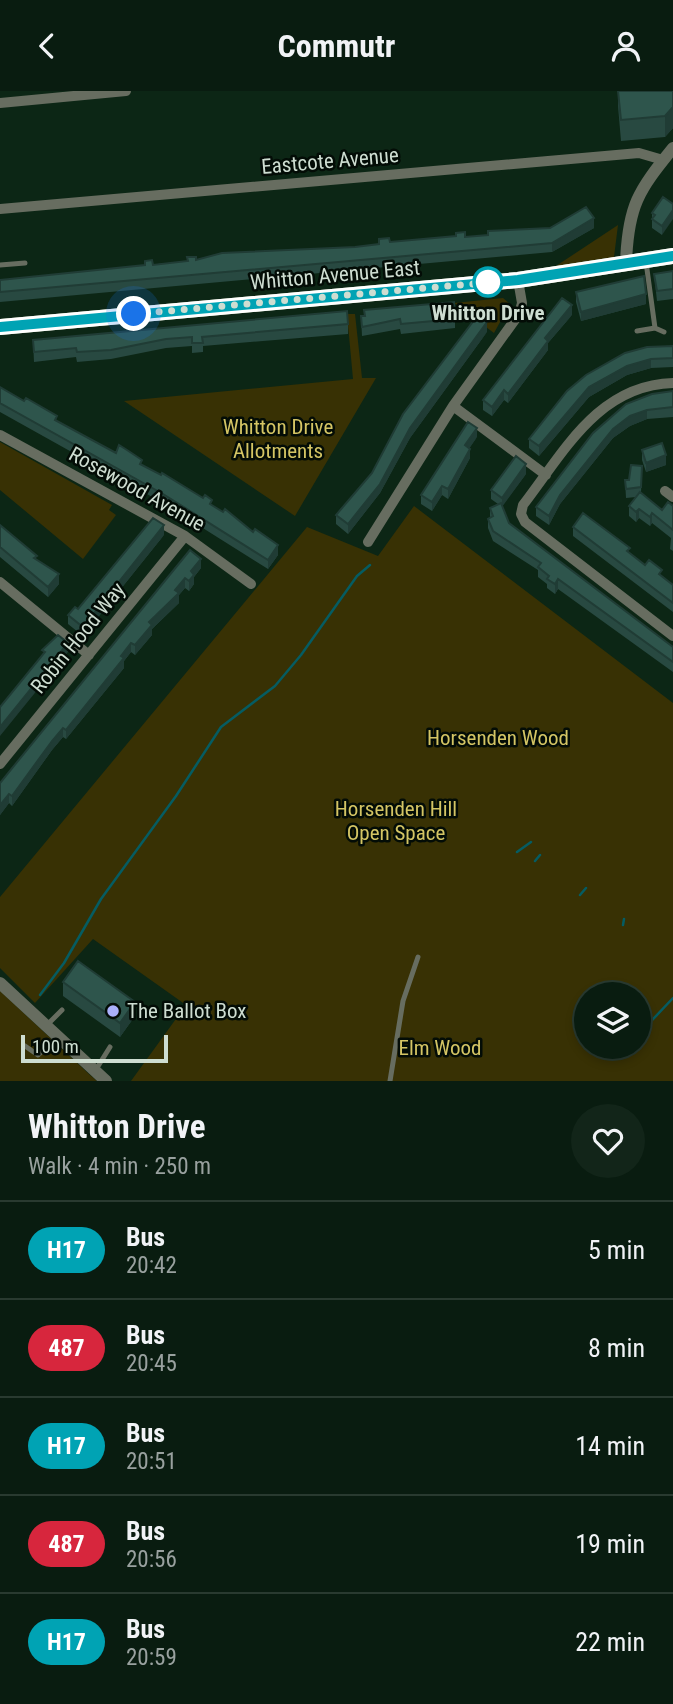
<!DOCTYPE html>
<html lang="en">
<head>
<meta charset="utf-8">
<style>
	body { margin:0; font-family:"Roboto Condensed",sans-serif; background:#122519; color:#f1f3f6; height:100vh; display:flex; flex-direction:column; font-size:26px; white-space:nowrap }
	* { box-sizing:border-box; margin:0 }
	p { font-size:23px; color:#99a19f }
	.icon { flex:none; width:38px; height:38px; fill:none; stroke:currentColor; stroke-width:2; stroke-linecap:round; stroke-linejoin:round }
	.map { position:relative; height:990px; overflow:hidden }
	.panel { display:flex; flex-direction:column; background:#091c10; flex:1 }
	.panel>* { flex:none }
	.badge { padding:0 14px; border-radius:23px; font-size:24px; line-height:46px }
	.tools { position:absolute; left:574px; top:891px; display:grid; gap:14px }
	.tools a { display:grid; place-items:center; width:77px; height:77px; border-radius:50%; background:#091c10; box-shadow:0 4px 10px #0003,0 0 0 2px #293a30; font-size:35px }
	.scale { position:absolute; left:21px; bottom:18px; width:147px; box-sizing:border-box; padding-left:7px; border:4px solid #ceddd1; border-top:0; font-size:19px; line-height:24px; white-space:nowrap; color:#ceddd1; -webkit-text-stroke:5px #030c06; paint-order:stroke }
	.you { position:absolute; width:35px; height:35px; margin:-18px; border:5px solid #fff; border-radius:50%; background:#1a73e8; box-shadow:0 0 0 10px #1a73e833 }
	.map>.badge { position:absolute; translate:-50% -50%; box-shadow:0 0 0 4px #fff }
	.round { display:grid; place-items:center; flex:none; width:74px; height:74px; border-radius:37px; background:#122519 }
	.headline { display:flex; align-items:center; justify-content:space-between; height:119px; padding:0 28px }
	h1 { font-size:33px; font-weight:700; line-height:52px }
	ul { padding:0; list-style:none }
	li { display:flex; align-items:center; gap:21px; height:98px; padding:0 28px; border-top:2px solid #293a30 }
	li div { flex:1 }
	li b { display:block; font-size:26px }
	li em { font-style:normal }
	li .badge { min-width:77px; font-weight:700; text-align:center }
	header { display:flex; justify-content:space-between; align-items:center; height:91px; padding:0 28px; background:#091c10; font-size:32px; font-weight:700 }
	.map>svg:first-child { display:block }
</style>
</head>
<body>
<header><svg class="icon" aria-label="back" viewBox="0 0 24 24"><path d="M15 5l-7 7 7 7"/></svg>Commutr<svg class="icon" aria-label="person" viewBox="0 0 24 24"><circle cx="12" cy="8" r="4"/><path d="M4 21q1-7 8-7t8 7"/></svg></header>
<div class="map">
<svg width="673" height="990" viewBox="0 0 673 990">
	<rect width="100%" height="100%" fill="#0c2615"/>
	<path fill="#383104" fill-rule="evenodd" d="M618,134L614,166L556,175Z
		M503,207L510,213L494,242L454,212Z
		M347,223H355L362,287H376L295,425L124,310L353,288Z
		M0,351L112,414L109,419L116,424L83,468L0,399Z
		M414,415L673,612V990H131L186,914L93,848L35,912L0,877V806L307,436L378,465ZM586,903H639V956H586Z
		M0,900L90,984L97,990H0Z"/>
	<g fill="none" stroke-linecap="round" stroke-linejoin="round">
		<path stroke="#055c62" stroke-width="2.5" d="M517,761L531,751
			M535,770L540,764
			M580,804L586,797
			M623,834L624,828
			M40,904L64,872L101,808L176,705L221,636L275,595L301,564L357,485L370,474
			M639,943L673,907"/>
		<path stroke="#676d60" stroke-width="5" d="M646,171L655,237
			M0,174L25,172
			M637,240L655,237L664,241
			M46,935L62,919
			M25,955L38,964L57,946
			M95,980L110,956
			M390,990L403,910L418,866"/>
		<path stroke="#676d60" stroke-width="10" d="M0,12L126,0
			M0,118L639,62L663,69
			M673,292C598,294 564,361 523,414L521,423L525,431L673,545
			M453,315L546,384
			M0,344L185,445L251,493
			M665,400L673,406
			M368,451L453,315L519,223L522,212L518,189
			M0,491L89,564
			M0,673L185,445"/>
		<path stroke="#676d60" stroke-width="12" d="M626,172C628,115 638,100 673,57
			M0,892L106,990"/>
		<path stroke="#b0bba0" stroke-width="16" d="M0,236L518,189L673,165"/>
	</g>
	<path fill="#284941" d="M618,0H673V37L665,46L621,50L618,15Z
		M663,106L662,144L652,137V122Z
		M594,137L552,161L0,211V189L187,170L196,169L355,156L390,151Z
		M673,180V208L657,210L654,183Z
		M576,201L646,213L581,230L576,211Z
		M364,219L455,228V237L401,243L400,238L362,245L361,225H364Z
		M572,224L548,252V259L508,312L504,309L492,325L483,319V309Z
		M348,233V243L203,255V261L192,262V255L166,257L111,268L77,271L76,266L34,271L33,249Z
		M487,241L410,347L380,402L348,443L336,433V424L372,382Z
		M673,255V276L651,277L627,284L589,306L539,365L529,357V348L567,300Z
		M0,296L57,330L116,362L142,374L212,414L278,464L268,478L163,412L0,321Z
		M673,300V326L647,328L630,335L613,347L560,413L549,434L536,425V416L593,342Z
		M477,346L469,357L470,367L448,408L442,404L432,420L421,413V404Z
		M642,359L666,374L646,381L642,369Z
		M642,375L641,402L662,419L673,415V460L670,458L671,447L652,432L650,435L639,427L636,431L629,425V415L636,406L626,407L625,389H629Z
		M526,383L502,415L509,432L673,556V581L558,498L555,503L547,497V493L538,486V479L493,450L488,437V428L490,427V417L498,413L491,408V399Z
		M0,434L37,469L59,493L48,506L0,466Z
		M573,436L630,463L645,474L662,485L673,494V521L573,445Z
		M164,444L83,545L68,533V524L78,518Z
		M190,459L201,477L194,486V493L189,500L185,497L179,504V512L152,538V544L141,557L135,564L131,561L124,570V577L66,648L63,646L52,659L12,715L9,712L0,724V692Z
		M63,891L135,925L120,946L63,905Z"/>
	<path fill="#203c35" d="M673,16V37L665,46V25Z
		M673,119V128L662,144V135Z
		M594,127V137L552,161V152Z
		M646,203V213L581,230V221Z
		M572,214V224L548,252V259L508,312V303L545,247Z
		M487,231V241L410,347L380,402L348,443V433L410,337Z
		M651,268V277L627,284L589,306L539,365V355L589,296L627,275Z
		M504,299V309L492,325V316Z
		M647,319V328L630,335L613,347L560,413L549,434V425L560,404L613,338L630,325Z
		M477,337V346L465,364V354Z
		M470,358V367L448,408V398Z
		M666,364V374L646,381V372Z
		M526,373V383L502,416V407Z
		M442,395V404L432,420V411Z
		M639,418V427L636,431V421Z
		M652,422V432L650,435V426Z
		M164,434V444L83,545V536Z
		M278,454V464L268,478V469Z
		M201,468V477L194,486V493L189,500V490L191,480Z
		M59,483V493L48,506V496Z
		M185,487V497L179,504V512L152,538V544L135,564V554L149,531Z
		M558,488V498L555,503V493Z
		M68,552V561L0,645V636Z
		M131,552V561L124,570V577L66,648V639Z
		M63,637V646L52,659L12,715V705L52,650Z
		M9,703V712L0,724V714Z
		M135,911V925L120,946V932Z"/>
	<path fill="#2e554c" stroke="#203c35" stroke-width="2" d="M618,0H673V16L665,25L621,29Z
		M663,106L673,113V119L662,135L652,128L655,124L652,122Z
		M586,116L594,127L552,152L0,201V189L145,174V170L152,169L153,174L188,170L187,166H196V169L222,162L355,156L379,153V148L389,147L390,151L456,145V142L465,141V146L488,144V140L550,137Z
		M673,180V198L657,200L654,183Z
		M644,185L646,203L581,221L576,201Z
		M562,207L572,214L545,247L548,250L508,303L504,299L492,316L483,309Z
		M454,211L455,228L401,233L400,228L362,236L361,225H365L364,219Z
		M347,220L348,233L202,246L203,252H192V246L166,248L111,259L77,261L76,257L34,261L33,249Z
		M478,224L487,231L410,337L380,393L348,433L336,424L372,382L403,323Z
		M673,255V267L651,268L627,275L589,296L539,355L529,348L567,300L586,284L625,262L647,256Z
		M0,296L24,310L26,307L57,325L55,329L116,362L119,354L127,359L142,369L140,373L161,384L162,382L203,407L205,404L212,409L210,413L223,421L225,418L253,441L255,438L278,454L268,469L163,403L0,312Z
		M673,300V316L647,319L630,325L613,338L560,404L549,425L536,416L593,342L626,313L652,303Z
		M468,331L477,337L465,354L470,358L448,398L442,395L432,411L421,404Z
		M662,352L666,364L646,372L642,359Z
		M516,365L526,373L502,407L491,399Z
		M631,374L642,375L641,396L626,398L625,389H629Z
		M640,401L662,419L668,411L673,415V439L652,422L650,426L639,418L636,421L629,415Z
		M501,412L509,432L673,556V571L558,488L555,493L547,488L549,485L538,476L541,472L493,440L488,428L493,425L490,417Z
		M583,422L630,457L627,460L645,474L649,469L662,479L659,483L673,494V512L573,436Z
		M153,427L164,434L83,536L68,524L75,516L78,518Z
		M0,434L37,465L34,467L59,483L48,496L0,456Z
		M190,459L201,468L191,480L194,484L189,490L185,487L175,499L179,502L149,531L152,534L141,547L135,554L131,552L121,565L124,567L66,639L63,637L52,650L12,705L9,703L0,714V692Z
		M58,544L68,552L0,636V616L45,561L42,559Z
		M78,870L135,911L120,932L63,891Z"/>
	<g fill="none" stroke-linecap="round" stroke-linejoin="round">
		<defs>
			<path id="line" d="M0,236L518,189L673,165"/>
		</defs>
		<use href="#line" stroke="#fff" stroke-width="16"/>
		<use href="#line" stroke="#00a3b4" stroke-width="10"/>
		<path stroke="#ceddd1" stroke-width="7" stroke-dasharray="0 12.6" d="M134,223L494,191H488"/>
	</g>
	<circle fill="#fff" stroke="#00a3b4" stroke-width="3.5" cx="488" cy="191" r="14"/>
	<circle fill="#aab0fb" stroke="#030c06" stroke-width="2.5" cx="113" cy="920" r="7"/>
	<g text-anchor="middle" stroke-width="5" stroke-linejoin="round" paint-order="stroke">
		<g font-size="21" fill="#ceddd1" stroke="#030c06">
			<text transform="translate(330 70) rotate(-5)" y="7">Eastcote Avenue</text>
			<text transform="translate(335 184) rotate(-5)" y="7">Whitton Avenue East</text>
			<text transform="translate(137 398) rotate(29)" y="7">Rosewood Avenue</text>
			<text transform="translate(78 547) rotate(-51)" y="7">Robin Hood Way</text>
		</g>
		<g font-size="21" font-weight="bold" fill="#ceddd1" stroke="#030c06">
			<text x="488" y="229">Whitton Drive</text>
		</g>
		<g font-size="21" fill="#d4c564" stroke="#030c06">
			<text x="278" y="343">Whitton Drive<tspan x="278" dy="24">Allotments</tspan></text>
			<text x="498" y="654">Horsenden Wood</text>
			<text x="396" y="725">Horsenden Hill<tspan x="396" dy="24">Open Space</tspan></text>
			<text x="440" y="964">Elm Wood</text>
		</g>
		<g font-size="21" fill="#ceddd1" stroke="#030c06" text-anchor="start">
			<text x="127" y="927">The Ballot Box</text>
		</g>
	</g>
</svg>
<div class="tools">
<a><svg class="icon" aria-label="layers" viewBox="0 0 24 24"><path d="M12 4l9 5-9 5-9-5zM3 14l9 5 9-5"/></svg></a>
</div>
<div class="scale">100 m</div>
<div class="you" style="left:134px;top:223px"></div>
</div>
<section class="panel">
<div class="headline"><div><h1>Whitton Drive</h1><p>Walk · 4 min · 250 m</p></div><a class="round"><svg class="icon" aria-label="heart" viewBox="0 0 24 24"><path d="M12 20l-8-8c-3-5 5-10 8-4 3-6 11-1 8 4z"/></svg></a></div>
<ul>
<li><span class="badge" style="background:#00a3b4;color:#fff">H17</span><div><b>Bus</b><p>20:42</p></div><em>5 min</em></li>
<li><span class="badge" style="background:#d7263d;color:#fff">487</span><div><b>Bus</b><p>20:45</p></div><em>8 min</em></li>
<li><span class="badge" style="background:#00a3b4;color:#fff">H17</span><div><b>Bus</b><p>20:51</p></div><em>14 min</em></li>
<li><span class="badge" style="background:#d7263d;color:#fff">487</span><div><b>Bus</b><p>20:56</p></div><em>19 min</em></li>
<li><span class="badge" style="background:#00a3b4;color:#fff">H17</span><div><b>Bus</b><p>20:59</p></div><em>22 min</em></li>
</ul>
</section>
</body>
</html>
